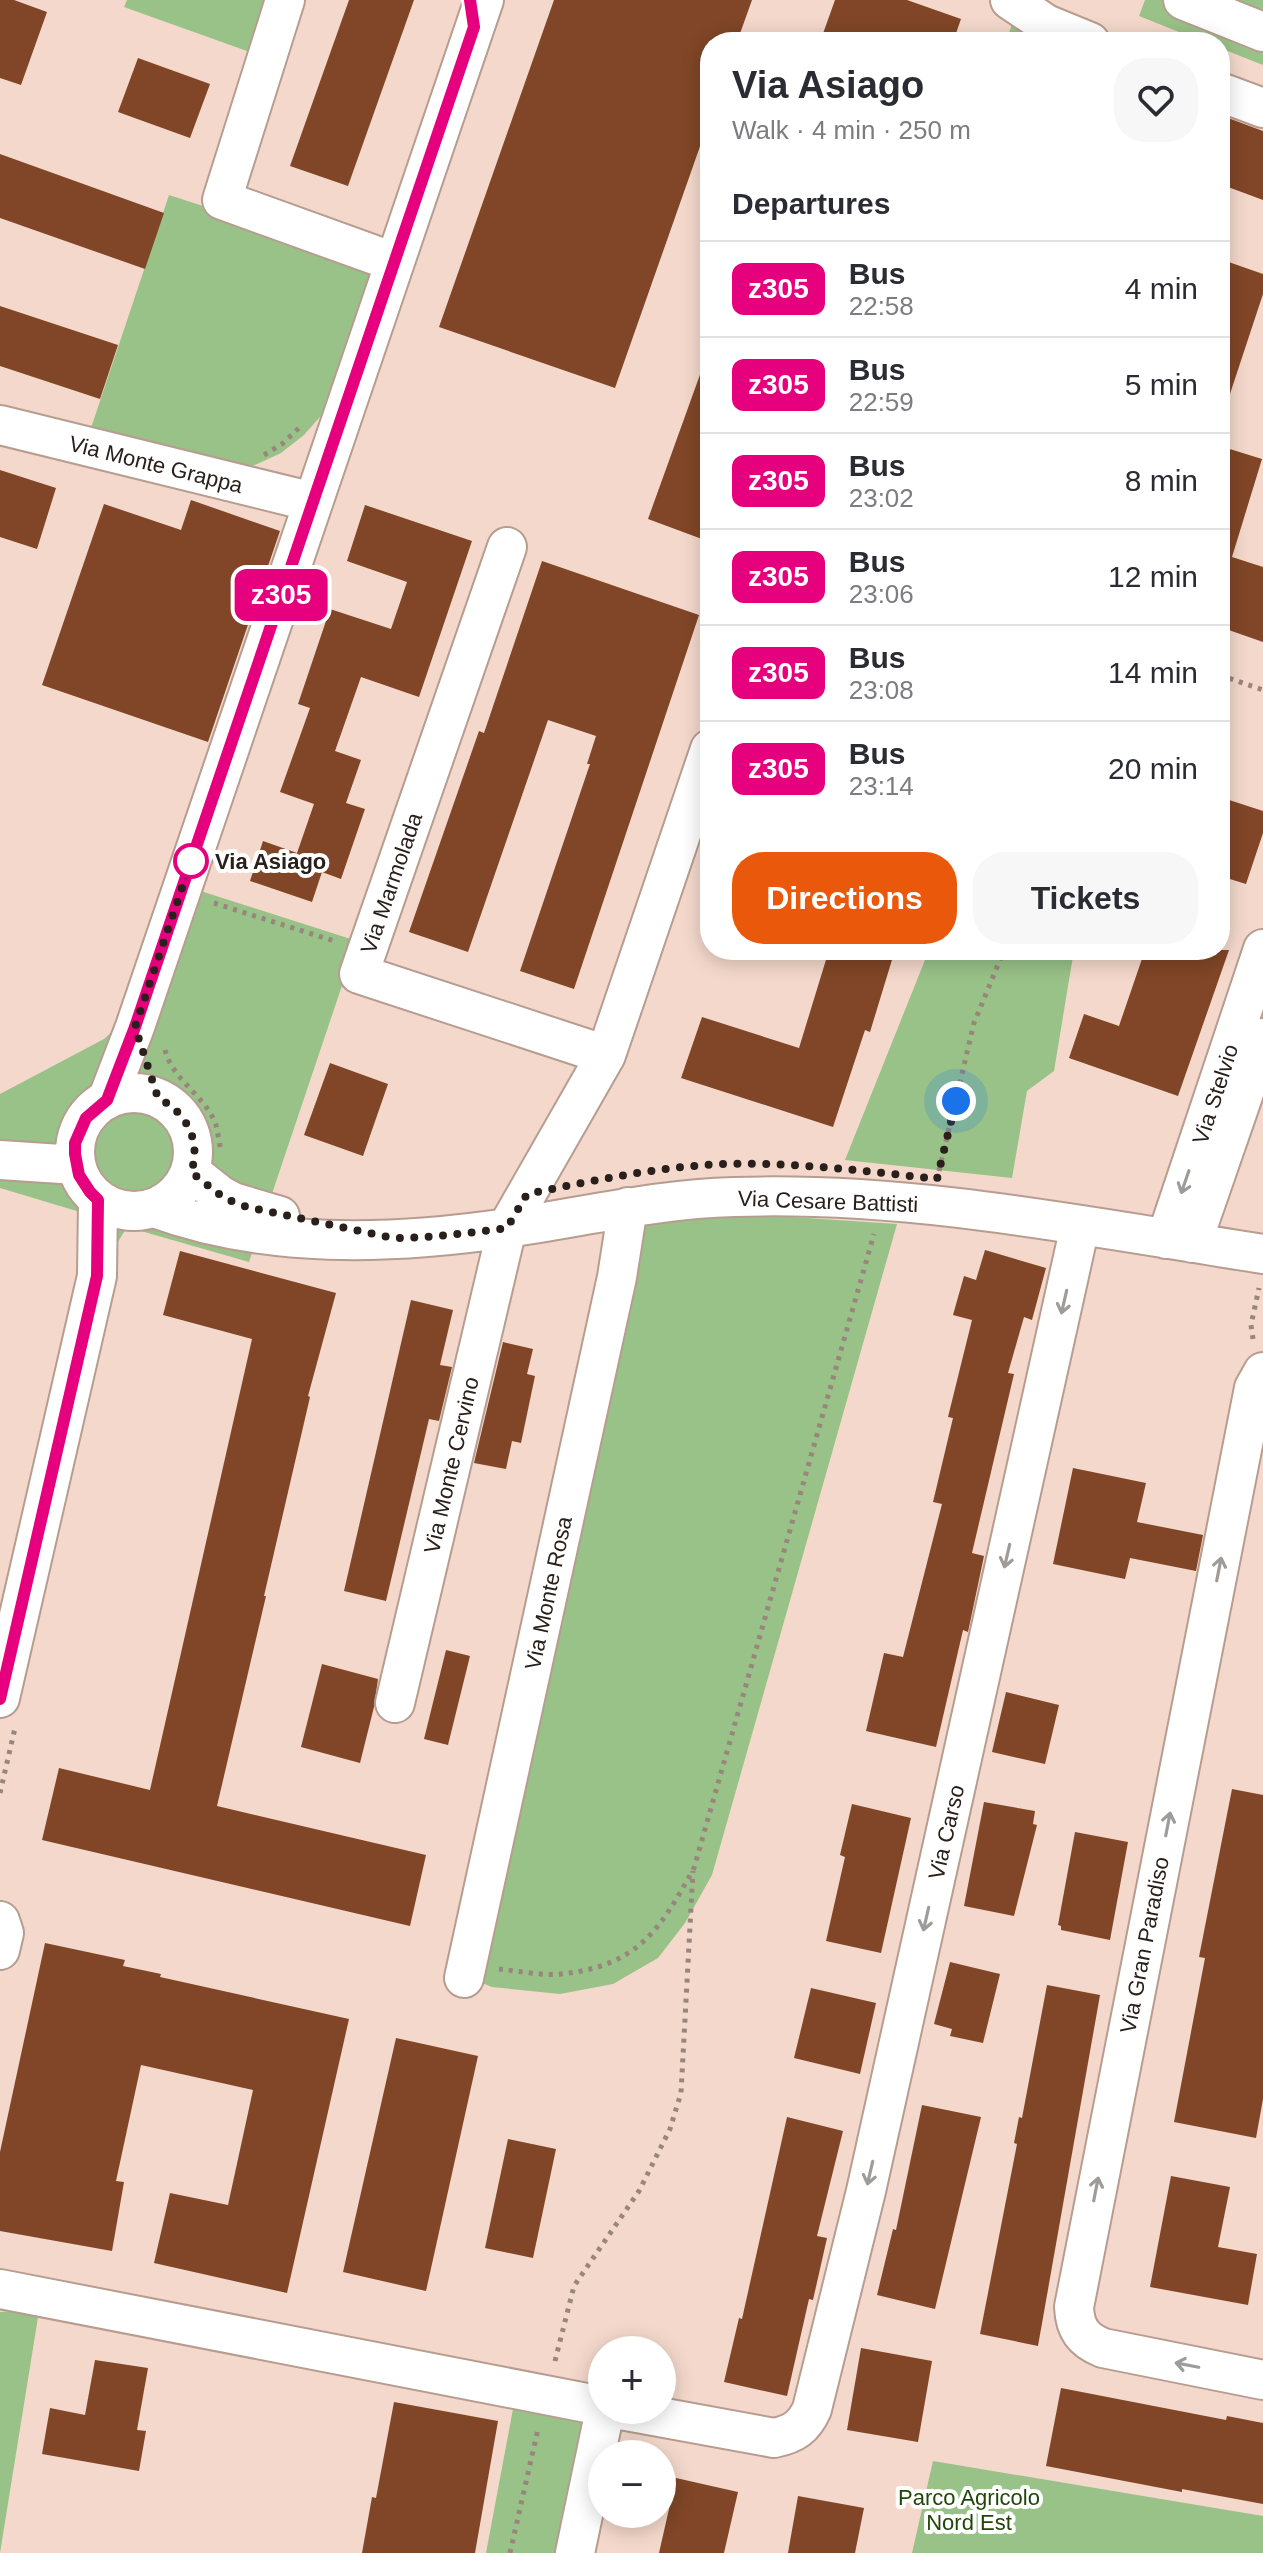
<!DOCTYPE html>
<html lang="en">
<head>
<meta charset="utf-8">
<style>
	body { margin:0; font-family:Helvetica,sans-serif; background:#f7f7f7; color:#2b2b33; height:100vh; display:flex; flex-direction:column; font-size:30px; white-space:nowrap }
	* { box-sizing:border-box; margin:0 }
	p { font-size:26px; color:#7c7c81 }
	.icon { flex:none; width:44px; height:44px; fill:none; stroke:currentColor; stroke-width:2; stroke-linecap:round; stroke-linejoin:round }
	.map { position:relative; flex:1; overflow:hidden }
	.sheet { position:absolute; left:700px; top:32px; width:530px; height:928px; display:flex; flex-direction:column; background:#fff; border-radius:32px; box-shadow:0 4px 20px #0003 }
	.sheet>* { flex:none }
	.badge { padding:0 16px; border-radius:12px; font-size:28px; line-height:52px }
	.fabs { position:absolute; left:588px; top:2336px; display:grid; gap:16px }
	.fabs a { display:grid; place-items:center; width:88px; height:88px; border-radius:50%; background:#fff; box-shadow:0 4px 20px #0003; font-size:40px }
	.you { position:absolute; width:40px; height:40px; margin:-20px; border:6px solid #fff; border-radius:50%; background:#1a73e8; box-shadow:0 0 0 12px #1a73e833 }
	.map>.badge { position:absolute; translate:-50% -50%; box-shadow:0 0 0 4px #fff }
	h2 { padding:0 32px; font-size:30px; line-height:72px }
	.round { display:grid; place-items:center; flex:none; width:84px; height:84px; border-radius:32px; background:#f7f7f7 }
	.headline { display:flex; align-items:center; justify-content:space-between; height:136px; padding:0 32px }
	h1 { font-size:38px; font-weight:700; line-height:60px }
	.primary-button { display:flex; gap:16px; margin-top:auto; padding:16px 32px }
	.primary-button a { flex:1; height:92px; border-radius:32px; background:#ea580c; color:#fff; font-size:32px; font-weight:700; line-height:92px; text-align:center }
	.primary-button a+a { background:#f7f7f7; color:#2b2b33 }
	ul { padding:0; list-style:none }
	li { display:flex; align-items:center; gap:24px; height:96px; padding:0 32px; border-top:2px solid #e1e1e2 }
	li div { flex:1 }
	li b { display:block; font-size:30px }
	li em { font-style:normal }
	li .badge { min-width:88px; font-weight:700; text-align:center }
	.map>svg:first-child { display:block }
</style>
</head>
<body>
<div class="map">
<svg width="1263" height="2553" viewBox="0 0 1263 2553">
	<rect width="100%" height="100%" fill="#f4d8cb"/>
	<path fill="#99c288" d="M127,0H298L278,62L124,7Z
		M1145,0H1263V65L1220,48V42H1204L1139,16Z
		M1012,24L1060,42H1006Z
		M169,195L375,262L326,410L304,435L281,453L255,465L243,468L89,434Z
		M182,885L357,941L249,1262L127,1227L98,1275L100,1218L0,1188V1094L104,1039L142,1005Z
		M929,950H1074L1054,1071L1027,1091L1012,1178L845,1160Z
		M732,1213L897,1224L712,1875L685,1923L658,1958L613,1984L560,1994L492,1987L465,1976L640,1219Z
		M39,2311L0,2553V2312Z
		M513,2409L588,2424L563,2553H486Z
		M933,2461L1263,2516V2553H912Z"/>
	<path fill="#804627" d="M0,0H14L47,12L21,85L0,78Z
		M349,0H414L348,186L290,166Z
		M554,0H752L737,42H710V118L615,388L439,327Z
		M835,0H907L961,19L953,42H820Z
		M138,58L210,84L190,138L118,112Z
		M1220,115L1263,131V200L1220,184Z
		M0,154L164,213L145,269L0,218Z
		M1220,259L1263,274V294L1225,409L1220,408Z
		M0,306L118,345L100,399L0,366Z
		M706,358H710V542L648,519Z
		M1220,446L1262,459L1232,557L1263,567V642L1220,627Z
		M0,470L56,488L37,549L0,537Z
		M191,500L280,531L208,742L42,685L104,504L181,530Z
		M365,505L472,541L419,697L361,677L335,751L361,760L346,803L365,809L341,879L322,872L312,902L250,881L263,841L297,853L314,804L280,792L310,708L298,704L330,609L391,629L407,582L347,561Z
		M542,561L699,615L574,989L520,971L590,764H587L596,736L548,720L468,952L409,932L479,731L484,733Z
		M1220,797L1263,811V833L1246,884L1220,876Z
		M829,950H895L870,1032L865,1030L833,1127L681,1078L702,1017L799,1048Z
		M1145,950H1229L1178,1096L1069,1058L1084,1014L1119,1026Z
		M330,1063L388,1084L363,1156L304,1135Z
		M985,1250L1046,1268L1032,1320L1024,1317L1008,1373L1014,1374L972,1553L984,1556L968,1632L963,1630L936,1747L866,1731L884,1653L903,1657L942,1504L933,1502L953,1418L948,1417L972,1320L953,1315L964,1276L976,1280Z
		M180,1251L336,1293L308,1396L310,1397L264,1596H266L217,1806L426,1855L410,1926L42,1840L59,1768L150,1790L252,1339L163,1315Z
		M411,1300L453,1310L440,1365L452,1367L439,1421L429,1419L386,1601L344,1591Z
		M503,1342L533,1349L527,1374L535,1376L521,1443L512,1441L506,1469L474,1463Z
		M1073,1468L1146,1483L1137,1522L1203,1535L1196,1571L1130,1558L1125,1579L1053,1564Z
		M446,1650L470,1656L448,1745L424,1739Z
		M322,1664L378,1679L374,1707L360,1763L301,1747Z
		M1006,1692L1059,1705L1045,1764L992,1752Z
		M1232,1789L1263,1795V2099L1256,2138L1174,2122L1205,1958L1199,1957Z
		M984,1802L1035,1811L1033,1824L1037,1825L1014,1916L964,1906Z
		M852,1804L911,1818L881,1953L826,1941L845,1857L840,1855Z
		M1075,1832L1128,1842L1110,1940L1061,1930V1926L1058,1925Z
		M45,1943L125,1960L123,1966L161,1974L160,1977L349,2019L287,2293L154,2263L170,2193L228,2205L253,2090L141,2065L116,2181L124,2182L112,2251L0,2231V2152Z
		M950,1962L1000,1974L983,2043L950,2036L952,2029L934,2024Z
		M1047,1985L1100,1995L1038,2346L980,2334L1017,2144L1014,2143L1019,2117L1022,2118Z
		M811,1988L876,2003L860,2074L794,2058Z
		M396,2038L478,2056L426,2291L343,2272Z
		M922,2105L981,2117L935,2309L877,2295L893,2229L896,2230Z
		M787,2117L843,2131L817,2236L827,2238L813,2300L809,2299L787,2396L724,2382L739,2318L742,2319Z
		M508,2139L556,2149L533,2258L485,2248Z
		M1171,2176L1230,2187L1218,2247L1257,2254L1248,2305L1150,2287Z
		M861,2348L932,2361L918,2442L847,2430Z
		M95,2360L148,2368L137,2430L146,2431L139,2471L42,2454L50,2408L85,2415Z
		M1061,2388L1226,2420L1227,2416L1263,2423V2504L1182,2489V2492L1046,2466Z
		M394,2402L498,2421L475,2553H362L372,2497L376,2498Z
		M676,2478L738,2492L724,2553H659Z
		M798,2496L864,2508L855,2553H788Z"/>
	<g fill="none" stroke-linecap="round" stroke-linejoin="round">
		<defs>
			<path id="minor" d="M285,0L222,200L394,262
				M1010,0L1046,24L1090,42
				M1183,0L1263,32
				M1220,92L1263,108
				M0,425L313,502
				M507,547L359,974L606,1055
				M75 1152a59 59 0 1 1 118 0a59 59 0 1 1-118 0Z
				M107,1100L135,1027L484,0
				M0,1160L76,1165
				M191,1172L220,1195L233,1202L280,1216
				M154,1208C265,1249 391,1245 507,1228C583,1217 657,1199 734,1197C911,1191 1089,1227 1263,1254
				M1166,1239L1263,949
				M1192,1243L1263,1038
				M1263,1372L1254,1388L1074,2307C1075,2329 1083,2340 1103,2348L1263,2380
				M0,1698L97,1276L98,1200
				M395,1703L507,1228L606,1055L710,749
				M0,1921L4,1933L0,1950
				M464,1978L617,1277L628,1207
				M0,2289L602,2406
				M621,2410L774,2438C794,2434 804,2427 812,2409L866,2191L1080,1226
				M575,2553L605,2410"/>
		</defs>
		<use href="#minor" stroke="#b79d90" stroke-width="42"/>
		<path stroke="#99857c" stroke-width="5" stroke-dasharray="4 6" stroke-linecap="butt" d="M264,455L282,444L300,427
			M1220,675L1263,690
			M214,903L334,941
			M165,1050C173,1081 205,1095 216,1125C218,1133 219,1142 221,1151
			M939,1171L974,1023L1004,950
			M1253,1339L1251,1325L1259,1288
			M0,1793L15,1728
			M499,1969C519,1971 542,1976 561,1974C638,1966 660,1930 694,1868L874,1234
			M555,2361L574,2286L639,2191L670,2129L681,2093L693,1871
			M510,2553L538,2429"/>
		<use href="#minor" stroke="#fff" stroke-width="38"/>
	</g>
	<defs><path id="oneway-shaft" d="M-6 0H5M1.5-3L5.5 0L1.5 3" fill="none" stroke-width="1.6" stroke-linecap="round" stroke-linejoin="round" transform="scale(2)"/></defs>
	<g stroke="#9f9b98">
		<use href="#oneway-shaft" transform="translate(1185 1182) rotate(109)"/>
		<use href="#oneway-shaft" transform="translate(1064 1302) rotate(103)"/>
		<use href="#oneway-shaft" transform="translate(1007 1556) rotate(103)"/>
		<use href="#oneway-shaft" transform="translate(1219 1569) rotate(-79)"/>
		<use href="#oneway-shaft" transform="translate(1168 1824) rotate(-79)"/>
		<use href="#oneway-shaft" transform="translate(926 1919) rotate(103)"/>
		<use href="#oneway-shaft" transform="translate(870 2173) rotate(103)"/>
		<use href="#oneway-shaft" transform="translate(1096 2189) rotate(-79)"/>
		<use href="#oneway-shaft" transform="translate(1187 2365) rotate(-169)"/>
	</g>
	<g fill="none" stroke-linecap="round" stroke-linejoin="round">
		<defs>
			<path id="line" d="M0,1699L97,1276L98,1200L90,1192L79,1175L75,1154V1143L86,1118L107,1100L135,1027L474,27L470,0"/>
		</defs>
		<use href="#line" stroke="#fff" stroke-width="18"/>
		<use href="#line" stroke="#e6007e" stroke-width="12"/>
		<path stroke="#2a201b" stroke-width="8" stroke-dasharray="0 14.4" d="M191,861L135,1027L158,1098C186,1112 202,1141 191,1172L224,1198L247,1207L393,1238C431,1238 469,1233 507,1228L527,1194C592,1181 656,1167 722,1164C794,1162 866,1171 937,1179L956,1101"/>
	</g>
	<circle fill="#fff" stroke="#e6007e" stroke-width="4" cx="191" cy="861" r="16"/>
	<g text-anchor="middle" stroke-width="8" stroke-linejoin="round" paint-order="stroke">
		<g font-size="22" fill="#2a201b" stroke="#fff">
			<text transform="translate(156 464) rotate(14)" y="8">Via Monte Grappa</text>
			<text transform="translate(391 883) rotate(-71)" y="8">Via Marmolada</text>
			<text transform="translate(1215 1094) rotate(-72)" y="8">Via Stelvio</text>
			<text transform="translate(828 1201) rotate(2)" y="8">Via Cesare Battisti</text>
			<text transform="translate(451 1465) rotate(-77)" y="8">Via Monte Cervino</text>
			<text transform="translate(548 1593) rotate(-78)" y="8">Via Monte Rosa</text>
			<text transform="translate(946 1832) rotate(-77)" y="8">Via Carso</text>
			<text transform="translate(1144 1945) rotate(-79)" y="8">Via Gran Paradiso</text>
		</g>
		<g font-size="22" font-weight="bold" fill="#2a201b" stroke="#fff" text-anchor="start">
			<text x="215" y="869">Via Asiago</text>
		</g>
		<g font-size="22" fill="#214609" stroke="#fff">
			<text x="969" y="2505">Parco Agricolo<tspan x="969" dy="25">Nord Est</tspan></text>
		</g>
	</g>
</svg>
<div class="fabs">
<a>+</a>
<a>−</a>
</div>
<div class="you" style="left:956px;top:1101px"></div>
<b class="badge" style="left:281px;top:595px;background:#e6007e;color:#fff">z305</b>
<section class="sheet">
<div class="headline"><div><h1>Via Asiago</h1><p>Walk · 4 min · 250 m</p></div><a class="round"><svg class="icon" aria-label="heart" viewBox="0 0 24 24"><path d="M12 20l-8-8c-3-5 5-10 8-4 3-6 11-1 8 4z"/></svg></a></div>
<h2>Departures</h2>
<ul>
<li><span class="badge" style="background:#e6007e;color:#fff">z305</span><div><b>Bus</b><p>22:58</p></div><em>4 min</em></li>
<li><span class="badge" style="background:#e6007e;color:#fff">z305</span><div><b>Bus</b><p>22:59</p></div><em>5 min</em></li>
<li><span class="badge" style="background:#e6007e;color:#fff">z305</span><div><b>Bus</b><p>23:02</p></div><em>8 min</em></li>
<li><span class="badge" style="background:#e6007e;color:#fff">z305</span><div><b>Bus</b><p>23:06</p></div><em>12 min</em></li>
<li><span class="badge" style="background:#e6007e;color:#fff">z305</span><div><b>Bus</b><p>23:08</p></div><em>14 min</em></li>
<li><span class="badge" style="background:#e6007e;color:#fff">z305</span><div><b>Bus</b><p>23:14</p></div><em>20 min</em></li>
</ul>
<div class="primary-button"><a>Directions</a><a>Tickets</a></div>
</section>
</div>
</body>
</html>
